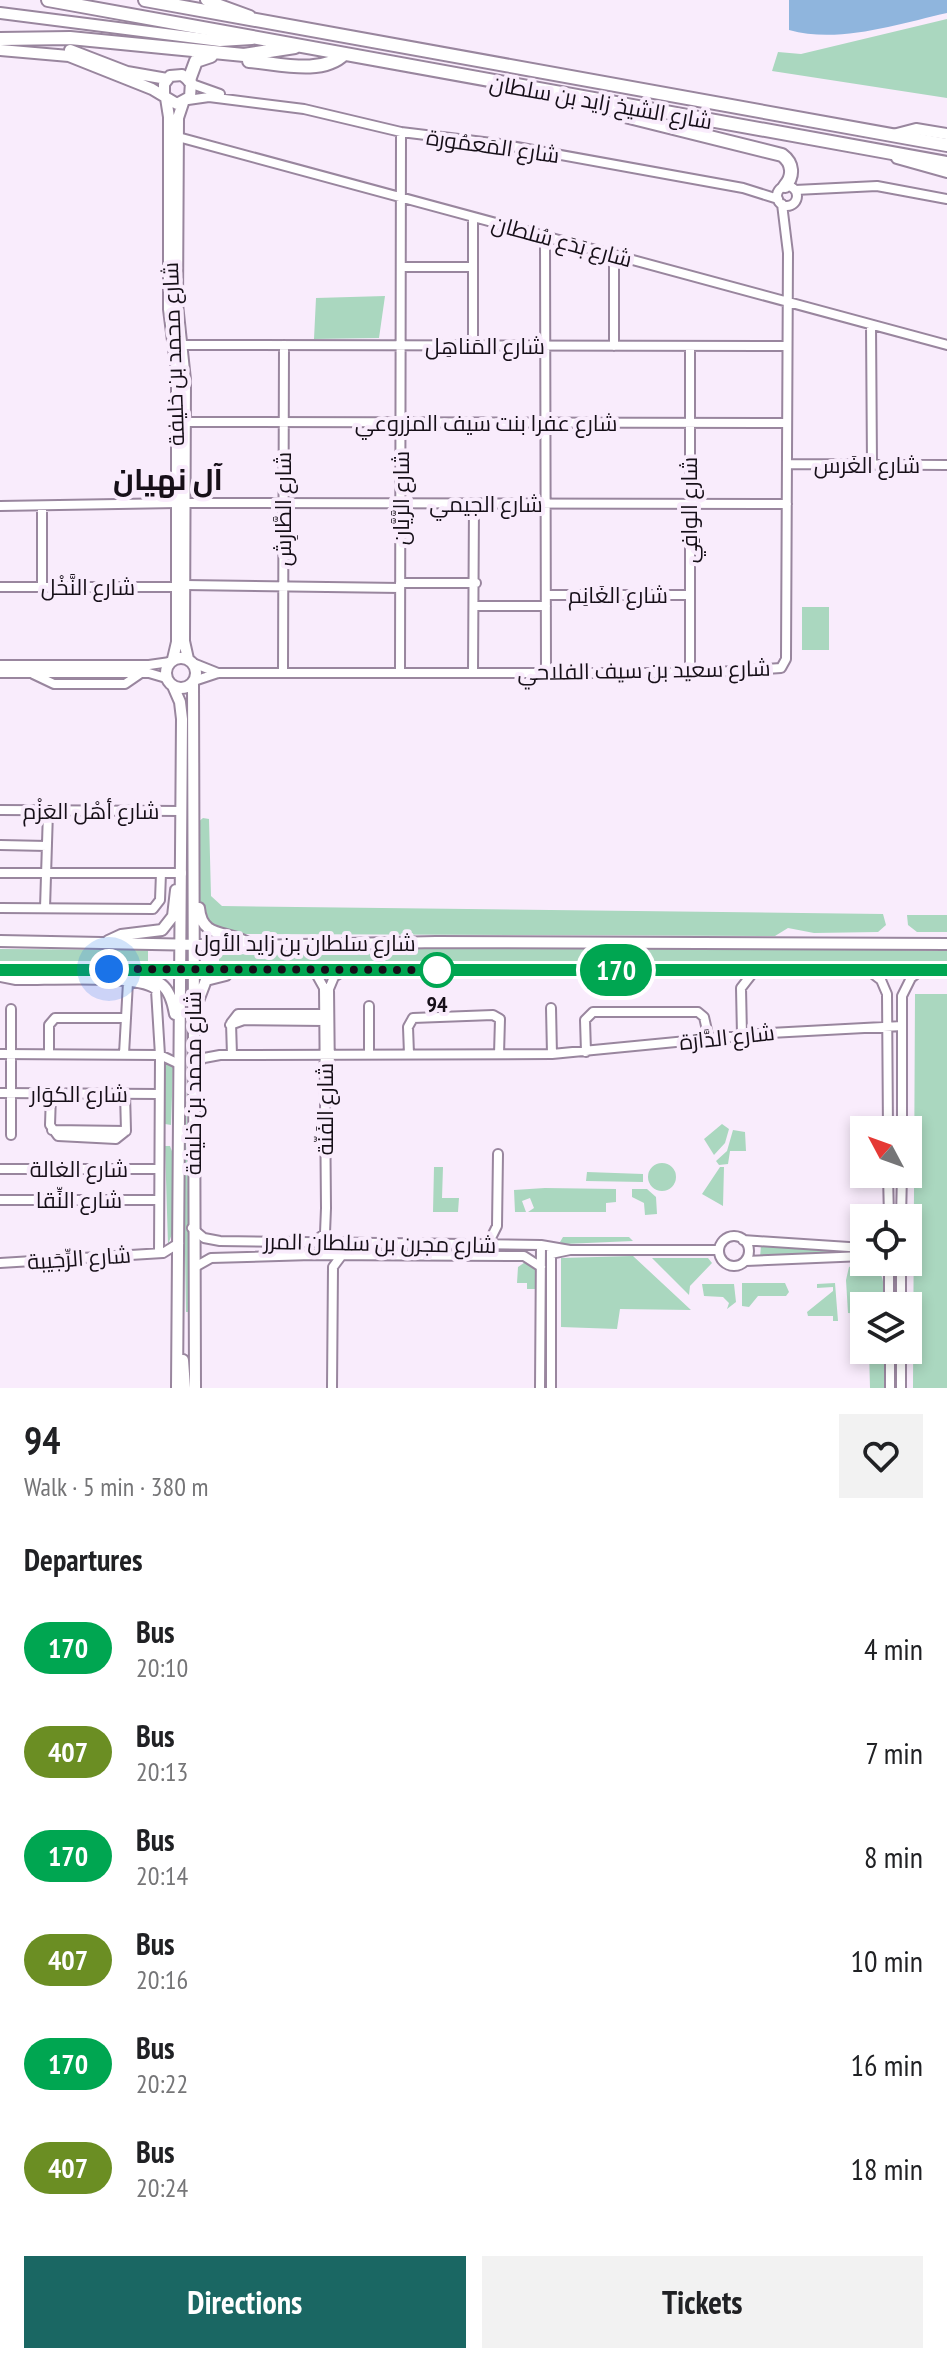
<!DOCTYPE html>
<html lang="en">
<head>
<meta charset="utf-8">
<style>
	body { margin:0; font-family:"PT Sans Narrow",Cairo,sans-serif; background:#f2f2f2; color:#202124; height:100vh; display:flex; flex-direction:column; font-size:30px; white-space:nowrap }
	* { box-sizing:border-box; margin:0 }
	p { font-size:26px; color:#757577 }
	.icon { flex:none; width:44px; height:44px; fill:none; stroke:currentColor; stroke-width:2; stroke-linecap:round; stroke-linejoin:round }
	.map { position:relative; height:1388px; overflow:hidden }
	.side { display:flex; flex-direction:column; background:#fff; flex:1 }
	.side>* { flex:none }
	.badge { padding:0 16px; border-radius:26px; font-size:28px; line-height:52px }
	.needle { width:52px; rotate:311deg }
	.buttons { position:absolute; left:850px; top:1116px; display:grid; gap:16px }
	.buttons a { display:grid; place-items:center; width:72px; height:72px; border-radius:0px; background:#fff; box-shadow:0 4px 12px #0003; font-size:40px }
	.you { position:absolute; width:40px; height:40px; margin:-20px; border:6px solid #fff; border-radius:50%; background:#1a73e8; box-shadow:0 0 0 12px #1a73e833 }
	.map>.badge { position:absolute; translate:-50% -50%; box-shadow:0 0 0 4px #fff }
	h2 { padding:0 24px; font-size:30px; line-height:72px }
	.round { display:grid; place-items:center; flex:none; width:84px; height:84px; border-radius:0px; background:#f2f2f2 }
	.overview { display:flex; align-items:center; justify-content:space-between; height:136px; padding:0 24px }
	h1 { font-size:38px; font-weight:700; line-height:60px }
	.primary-button { display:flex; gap:16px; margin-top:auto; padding:16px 24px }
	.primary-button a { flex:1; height:92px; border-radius:0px; background:#1a6763; color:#fff; font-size:32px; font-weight:700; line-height:92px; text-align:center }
	.primary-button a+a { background:#f2f2f2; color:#202124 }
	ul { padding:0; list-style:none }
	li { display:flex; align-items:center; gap:24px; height:104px; padding:0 24px }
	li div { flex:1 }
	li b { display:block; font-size:30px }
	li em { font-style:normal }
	li .badge { min-width:88px; font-weight:700; text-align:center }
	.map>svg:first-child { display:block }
</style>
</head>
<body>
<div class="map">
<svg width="947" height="1388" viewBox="0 0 947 1388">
	<rect width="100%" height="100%" fill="#f9ecfc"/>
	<path fill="#aad7bf" d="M947,19V98L772,71L778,52L801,54Z
		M385,296L379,338L314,339L316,298Z
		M802,607H829V650H802Z
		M203,818L209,819L211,896L222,906L883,914L886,925L878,932L814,933L788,928L775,936L244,934L214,928L203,920L198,888V822Z
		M907,915H947V932H917L908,925Z
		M755,947L947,951V964H219V955L406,949Z
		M0,949L148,950V961L0,962Z
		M915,994H947V1388H913Z
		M165,1061L173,1067L171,1125L165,1124Z
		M182,1078H186L190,1312H186Z
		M722,1124L729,1129L725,1143L714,1155L704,1139Z
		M733,1130L745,1132L746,1151H730L728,1164L719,1165L716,1161L727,1151Z
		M165,1146H170L173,1154V1231L168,1245Z
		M648 1177a14 14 0 1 1 28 0a14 14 0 1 1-28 0Z
		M434,1167H443L442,1198H459L458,1212H433Z
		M720,1167H724L723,1206L702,1194Z
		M587,1172L643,1174V1182L586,1181Z
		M545,1188L616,1189V1202L606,1203V1212H528L534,1208L530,1198L522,1201L526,1212H515L514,1190Z
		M632,1189H647L656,1197L657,1214L645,1215L644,1203L632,1197Z
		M563,1237H629L633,1241L564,1244L560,1242Z
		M761,1245L850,1251V1253L760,1258Z
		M633,1256L691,1310L620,1309L617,1329L561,1327V1258Z
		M531,1258L539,1263V1289H527V1283H517L518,1267Z
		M652,1258H708L712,1263L690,1286L689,1295Z
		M864,1261C886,1267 884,1286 884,1306H864V1314L848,1313L846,1280L849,1267Z
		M742,1283H785L789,1292L786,1296H758L749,1307L742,1306Z
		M835,1283L838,1321H833V1316H808L807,1312L833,1291V1287L817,1288V1284Z
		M702,1284H734L736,1302L727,1309L729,1303L723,1297L704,1296Z
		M869,1350H884V1388H870Z"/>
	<path fill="#8fb5dd" d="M789,0H947V13C898,24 839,44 789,30Z"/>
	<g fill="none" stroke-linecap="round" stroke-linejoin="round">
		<defs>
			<path id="minor" d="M192,84L220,94
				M188,100L209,97L304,109L401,132L500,144L743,188L778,199
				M178,137L947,345
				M777 196a10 10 0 1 1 20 0a10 10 0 1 1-20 0Z
				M795,190L877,186L947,199
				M545,237L546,673
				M614,255V346
				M401,267H473
				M871,325L872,465
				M183,345L787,346
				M473,346V217
				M185,422L787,423
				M788,464L947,465
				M185,503L787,504
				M0,506L177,503
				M400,583H476
				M185,585L400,588
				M0,587H177
				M42,587V506
				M547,595H689
				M475,606H546
				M193,663L218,673
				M0,665H149L170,662
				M283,672L284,345
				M400,672L401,132
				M0,673H149L166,678
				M473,673L474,504
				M690,673V346
				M33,674L54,684H125L141,673
				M194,681L218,673H701L781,668L786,659L788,253L782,204
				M0,810L182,811
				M0,845L47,846
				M0,873H182
				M0,908L153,909L160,900L161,873
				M45,908L48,811
				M314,970L324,988L326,1208L325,1233L316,1241
				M868,970L881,980L887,994L888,1130
				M0,977L16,980C42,981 139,974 156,990L160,1055L159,1253
				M551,1008L552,1054
				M230,1025L244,1020L324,1021
				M742,1035L741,988L755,970
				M586,1052L585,1020L593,1012H698L704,1017L709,1039
				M0,1054L160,1055L179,1064
				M49,1054V1025L55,1018H125
				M124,1054L128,982
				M369,1054V1006
				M409,1054L408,1027L413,1018L493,1015L500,1019L499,1054
				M232,1055L231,1023L238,1014H324
				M193,1066L204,1058L220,1055L552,1054L770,1033L902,1026
				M330,1078L329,989L334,977L345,970
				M0,1093L159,1094
				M51,1094L50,1125L58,1136L116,1139L126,1131L125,1093
				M52,1130L126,1131
				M902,1130V996L911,978L921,970
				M11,1135V1009
				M0,1169H159
				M888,1174L889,1218
				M0,1200H159
				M901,1218L902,1174
				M192,1228L204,1238L220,1241L541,1245L570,1250
				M719 1251a15 15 0 1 1 30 0a15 15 0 1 1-30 0Z
				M743,1240L864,1248
				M488,1244L497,1226L498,1154
				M551,1254L570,1250H717
				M746,1261L864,1256
				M889,1262V1306
				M0,1263L163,1253L179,1243
				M195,1267L211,1258L312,1255L524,1256L541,1267
				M901,1306V1262
				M890,1350V1388
				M332,1388L333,1267L342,1255
				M540,1388L541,1245
				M551,1388V1249
				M901,1388V1350"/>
			<path id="major" d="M206,0L250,16
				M0,13L220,41L252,39
				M0,50L69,56L152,89L177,104L190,97L191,82L182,75L170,76L164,84V96
				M70,50L127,72L167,79
				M166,98L169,117V309L177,372V642L173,659
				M183,103L178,118L177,304L185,380L184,641L188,659
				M893,135L916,129L947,134
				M897,158L947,172
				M166 673a15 15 0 1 1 30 0a15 15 0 1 1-30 0Z
				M193,683L195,1388
				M173,686L180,702L182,719L177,1388
				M199,908C202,941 230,929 251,945
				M0,941L253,946L436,942L947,944
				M108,941L121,935L162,930L173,916L176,890
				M0,970H947
				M110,970C139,990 166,962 175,1014
				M198,1001L206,980L226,975
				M183,1360L185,1388"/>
			<path id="highway" d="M48,0L947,163
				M145,0L947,145
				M0,39L70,38L244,55L295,47
				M249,61C277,63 322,76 344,54
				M189,80L196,61L211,56
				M607,105L621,115L782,155C793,163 794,176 785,186"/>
		</defs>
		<use href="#minor" stroke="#99869e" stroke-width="12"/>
		<use href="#major" stroke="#99869e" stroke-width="14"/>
		<use href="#highway" stroke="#99869e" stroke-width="16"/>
		<use href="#minor" stroke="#fff" stroke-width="8"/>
		<use href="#major" stroke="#fff" stroke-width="10"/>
		<use href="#highway" stroke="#fff" stroke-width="12"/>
	</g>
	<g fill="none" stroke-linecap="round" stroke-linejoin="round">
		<defs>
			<path id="line" d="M0,970H947"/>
		</defs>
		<use href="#line" stroke="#fff" stroke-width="18"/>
		<use href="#line" stroke="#00a651" stroke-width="12"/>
		<path stroke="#160f18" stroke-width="8" stroke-dasharray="0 14.4" d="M109,969L437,970"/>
	</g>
	<circle fill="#fff" stroke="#00a651" stroke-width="4" cx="437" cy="970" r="16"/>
	<g text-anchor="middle" stroke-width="8" stroke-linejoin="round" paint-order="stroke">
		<g font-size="22" fill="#160f18" stroke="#f9ecfc">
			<text transform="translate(601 102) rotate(10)" y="8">شارع الشيخ زايد بن سلطان</text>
			<text transform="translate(493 146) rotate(8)" y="8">شارع المَعمُورة</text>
			<text transform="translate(562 241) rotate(15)" y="8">شارع بَدَع سُلطان</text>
			<text x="485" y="354">شارع المَناهِل</text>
			<text transform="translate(173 354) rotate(-92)" y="8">شارع محمد بن خليفة</text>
			<text x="486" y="431">شارع عفرا بنت سيف المزروعي</text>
			<text x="867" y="473">شارع الغَرس</text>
			<text transform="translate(401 498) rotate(-90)" y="8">شارع الرَّيَّان</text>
			<text x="486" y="512">شارع الجيمي</text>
			<text transform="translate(283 509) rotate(-90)" y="8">شارع الطَّارِش</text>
			<text transform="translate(689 510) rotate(-90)" y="8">شارع الوافِي</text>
			<text x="88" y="595">شارع النَّخْل</text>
			<text x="618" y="603">شارع الغَانِم</text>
			<text transform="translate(644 670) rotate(-1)" y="8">شارع سعيد بن سيف الفلاحي</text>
			<text x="91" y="819">شارع أهْل العَزْم</text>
			<text x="305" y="951">شارع سلطان بن زايد الأول</text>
			<text transform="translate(727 1037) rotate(-6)" y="8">شارع الدَّارَة</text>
			<text transform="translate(193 1083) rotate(-90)" y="8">شارع محمد بن خليفة</text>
			<text x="79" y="1102">شارع الكوَار</text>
			<text transform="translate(325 1109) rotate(-90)" y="8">شارع الفَنّة</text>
			<text x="79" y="1177">شارع الغالة</text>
			<text x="79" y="1208">شارع النِّقا</text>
			<text transform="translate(380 1243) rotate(1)" y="8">شارع مجرن بن سلطان المرر</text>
			<text transform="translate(79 1258) rotate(-4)" y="8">شارع الرِّجَيبة</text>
		</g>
		<g font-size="22" font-weight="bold" fill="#160f18" stroke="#f9ecfc">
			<text x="437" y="1012">94</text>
		</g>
		<g font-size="30" font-weight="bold" fill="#160f18" stroke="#f9ecfc">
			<text x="168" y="490">آل نهيان</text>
		</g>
	</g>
</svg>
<div class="buttons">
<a><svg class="needle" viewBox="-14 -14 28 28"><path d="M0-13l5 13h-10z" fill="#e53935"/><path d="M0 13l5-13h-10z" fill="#757577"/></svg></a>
<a><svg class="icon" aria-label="locate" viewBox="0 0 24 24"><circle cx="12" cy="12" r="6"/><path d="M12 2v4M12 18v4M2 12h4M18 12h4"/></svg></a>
<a><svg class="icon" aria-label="layers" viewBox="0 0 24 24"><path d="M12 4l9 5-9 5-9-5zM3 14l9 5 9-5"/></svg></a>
</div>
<div class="you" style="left:109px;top:969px"></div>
<b class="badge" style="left:616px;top:970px;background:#00a651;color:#fff">170</b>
</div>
<section class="side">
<div class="overview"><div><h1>94</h1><p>Walk · 5 min · 380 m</p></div><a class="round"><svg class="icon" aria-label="heart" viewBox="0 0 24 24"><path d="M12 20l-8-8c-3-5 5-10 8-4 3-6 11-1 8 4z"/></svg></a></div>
<h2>Departures</h2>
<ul>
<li><span class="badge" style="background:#00a651;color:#fff">170</span><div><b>Bus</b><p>20:10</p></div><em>4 min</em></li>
<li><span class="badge" style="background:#6b8e23;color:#fff">407</span><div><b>Bus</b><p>20:13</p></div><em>7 min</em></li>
<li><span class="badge" style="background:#00a651;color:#fff">170</span><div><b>Bus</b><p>20:14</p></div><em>8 min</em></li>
<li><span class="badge" style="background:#6b8e23;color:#fff">407</span><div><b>Bus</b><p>20:16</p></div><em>10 min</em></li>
<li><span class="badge" style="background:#00a651;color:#fff">170</span><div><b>Bus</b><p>20:22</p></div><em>16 min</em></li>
<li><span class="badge" style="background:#6b8e23;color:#fff">407</span><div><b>Bus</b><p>20:24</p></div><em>18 min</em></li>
</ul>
<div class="primary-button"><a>Directions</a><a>Tickets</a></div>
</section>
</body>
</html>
